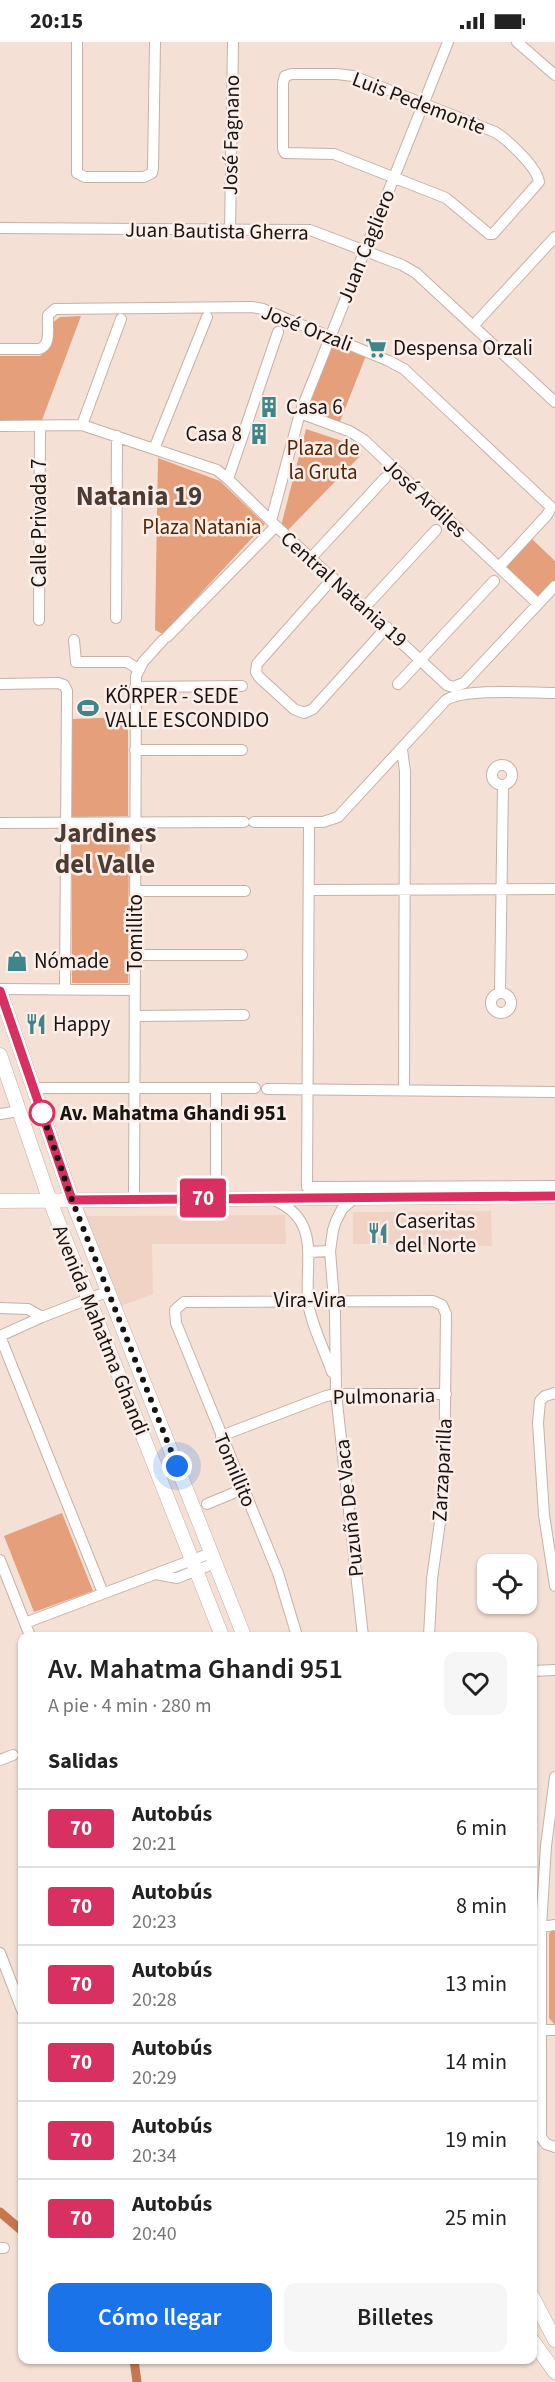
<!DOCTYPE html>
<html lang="es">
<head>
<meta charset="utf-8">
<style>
	body { margin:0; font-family:"Source Sans 3",sans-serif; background:#f6f6f6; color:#222; height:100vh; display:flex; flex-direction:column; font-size:22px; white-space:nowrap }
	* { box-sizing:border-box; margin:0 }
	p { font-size:20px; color:#767676 }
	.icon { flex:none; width:33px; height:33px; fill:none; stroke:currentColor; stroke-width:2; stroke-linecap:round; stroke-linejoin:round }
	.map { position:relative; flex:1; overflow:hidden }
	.drawer { position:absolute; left:18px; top:1590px; width:519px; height:732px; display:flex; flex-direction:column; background:#fff; border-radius:12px; box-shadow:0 2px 4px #0004 }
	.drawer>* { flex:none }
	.badge { padding:0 12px; border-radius:4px; font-size:21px; line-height:39px }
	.buttons { position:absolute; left:477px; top:1512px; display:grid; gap:12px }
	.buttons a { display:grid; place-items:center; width:60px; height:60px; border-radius:12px; background:#fff; box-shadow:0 2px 4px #0004; font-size:30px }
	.you { position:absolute; width:30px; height:30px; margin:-15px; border:4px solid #fff; border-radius:50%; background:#1a73e8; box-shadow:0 0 0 9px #1a73e833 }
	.map>.badge { position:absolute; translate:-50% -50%; box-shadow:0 0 0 3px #fff }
	h2 { padding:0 30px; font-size:22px; line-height:54px }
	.round { display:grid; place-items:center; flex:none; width:63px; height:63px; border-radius:12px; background:#f6f6f6 }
	.headline { display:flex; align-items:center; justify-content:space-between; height:102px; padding:0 30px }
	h1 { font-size:28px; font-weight:600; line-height:45px }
	.primary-button { display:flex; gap:12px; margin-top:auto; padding:12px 30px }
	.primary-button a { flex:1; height:69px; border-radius:12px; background:#1a73e8; color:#fff; font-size:24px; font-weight:600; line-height:69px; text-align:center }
	.primary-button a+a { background:#f6f6f6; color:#222 }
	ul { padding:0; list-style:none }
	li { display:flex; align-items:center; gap:18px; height:78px; padding:0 30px; border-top:2px solid #e0e0e0 }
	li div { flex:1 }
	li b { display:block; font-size:22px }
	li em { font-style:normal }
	li .badge { min-width:66px; font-weight:700; text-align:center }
	.status { display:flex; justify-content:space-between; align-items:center; height:42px; padding:0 30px; background:#fff; direction:ltr }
	.status svg { height:16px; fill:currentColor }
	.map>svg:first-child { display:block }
</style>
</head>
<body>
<div class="status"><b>20:15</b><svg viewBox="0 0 49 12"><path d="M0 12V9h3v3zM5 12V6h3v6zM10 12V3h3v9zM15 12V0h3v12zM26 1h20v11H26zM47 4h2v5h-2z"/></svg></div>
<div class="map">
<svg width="555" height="2340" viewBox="0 0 555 2340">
	<rect width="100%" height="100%" fill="#f5e0d5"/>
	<path fill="#f0d3c5" d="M491,1169L492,1204L353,1202V1170Z
		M285,1173L286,1202H152L153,1252L118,1265L85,1174Z"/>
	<path fill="#e59f7b" d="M81,274L42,378L0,379V314H40L49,307L52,281L60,275Z
		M332,299L367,311L339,382L306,370Z
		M306,387L342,399L362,412L287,489L281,484Z
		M158,416L220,439L265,482L163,592L155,588Z
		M532,497L555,519V538L538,556L505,525Z
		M128,675V774L72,775L71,677Z
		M72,785H129L128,941H72Z
		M62,1471L93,1549L34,1570L4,1494Z
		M555,1887V1983L549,1976V1893L550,1890Z"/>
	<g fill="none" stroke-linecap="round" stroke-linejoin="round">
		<path stroke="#c5774d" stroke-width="9" d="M0,2170L22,2189
			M134,2318L137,2340"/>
		<defs>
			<path id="street" d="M77,0V131L85,135H144L152,131L153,126L155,0
				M517,0L555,33
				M292,32H337L353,34L495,90C508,98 537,125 539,140L493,192H489L446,156L334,112L285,111L283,107V41L285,34Z
				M0,186L310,188L402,223L416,231L555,360
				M230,187L233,0
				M473,284L555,195
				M0,307H39C52,303 47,286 48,273L55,267L252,265L263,267L389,319L404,327L551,465L547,473L499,525
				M300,371L349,389L364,398L538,562
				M82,383L121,277
				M0,384L82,383L217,428L228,437L276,484L447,643L453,645L464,641L555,544
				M154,407L207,275
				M228,437L278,290
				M271,479L300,371L448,0
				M311,516L385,436
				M333,536L257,622L256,630L259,635L294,667L304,671L313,667L387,585
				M365,565L436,488
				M116,576L117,394
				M39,578L40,384
				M167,595L276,484
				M74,598L76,620H127L138,627
				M0,642L58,641L64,643L67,649L65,947
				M398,642L494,539
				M135,645L242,644
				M135,708H242
				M402,708L405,729L404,1048
				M492 733a10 10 0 1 1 20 0a10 10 0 1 1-20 0Z
				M254,780H323L338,775L446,658C467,646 528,651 555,651
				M309,780L307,1145L555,1144
				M0,781L244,780
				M309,848L555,847
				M136,849H245
				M136,913H242
				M0,947L135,948
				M500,950L503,743
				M491 961a10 10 0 1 1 20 0a10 10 0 1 1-20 0Z
				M135,974L244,973
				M34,1046H255
				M216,1046V1156
				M267,1047L555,1050
				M0,1072L19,1069
				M356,1155L342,1167L336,1179L333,1188L330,1209L335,1271L336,1352L363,1594
				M134,1157L136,634L143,620L163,598
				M274,1158C321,1178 305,1218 308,1259C310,1280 325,1309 332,1330
				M308,1210L330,1209
				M0,1266L28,1267L42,1275
				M555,1351L545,1354L540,1359L538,1381L544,1473L555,1544
				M221,1394L326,1354L336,1352H446
				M207,1462L243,1447
				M0,1518L30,1594
				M156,1532L177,1536L215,1521
				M103,1551L0,1294L42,1275L109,1249
				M25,1581L211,1511
				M297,1594L278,1531L176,1281L175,1268L184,1260L433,1259L442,1263L446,1272L444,1451L432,1537L429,1594
				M532,1629L555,1628
				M0,1718L13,1713
				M555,1735L546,1804L541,1885V2095L546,2102L555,2105
				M541,1885L555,1883
				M0,1911L22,1968
				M542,1988H555
				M0,2206H4"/>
			<path id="secondary" d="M0,949L72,1158L244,1594
				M0,1013L50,1159L222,1594
				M0,1159L555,1154
				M532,2254L555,2298
				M532,2298L555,2330"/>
		</defs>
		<use href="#street" stroke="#c6b1a7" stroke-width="12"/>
		<use href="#secondary" stroke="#c6b1a7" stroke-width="15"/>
		<use href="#street" stroke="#fff" stroke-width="10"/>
		<use href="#secondary" stroke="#fff" stroke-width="14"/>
	</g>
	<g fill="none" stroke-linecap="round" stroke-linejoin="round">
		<defs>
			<path id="line" d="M0,949L72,1158L555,1154"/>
		</defs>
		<use href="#line" stroke="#fff" stroke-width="14"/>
		<use href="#line" stroke="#d93062" stroke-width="9"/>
		<path stroke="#1a130f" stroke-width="6" stroke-dasharray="0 10.8" d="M42,1071L41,1068L72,1158L177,1424"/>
	</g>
	<defs>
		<symbol id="supermarket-bare" viewBox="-9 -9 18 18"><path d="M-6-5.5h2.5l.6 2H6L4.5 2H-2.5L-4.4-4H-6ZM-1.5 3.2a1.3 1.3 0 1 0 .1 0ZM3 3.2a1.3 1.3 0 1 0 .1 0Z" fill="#3e8689" stroke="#fcefe9" stroke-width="2.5" paint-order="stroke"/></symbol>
		<symbol id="building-bare" viewBox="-9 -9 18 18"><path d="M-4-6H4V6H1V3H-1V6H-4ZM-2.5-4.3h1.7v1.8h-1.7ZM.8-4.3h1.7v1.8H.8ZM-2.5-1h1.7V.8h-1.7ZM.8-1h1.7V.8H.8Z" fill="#3e8689" stroke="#fcefe9" stroke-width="2.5" paint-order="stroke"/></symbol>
		<symbol id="stadium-bare" viewBox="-9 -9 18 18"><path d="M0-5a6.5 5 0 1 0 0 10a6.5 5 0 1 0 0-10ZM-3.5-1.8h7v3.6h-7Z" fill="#3e8689" stroke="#fcefe9" stroke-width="2.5" paint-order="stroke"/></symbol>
		<symbol id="shop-bare" viewBox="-9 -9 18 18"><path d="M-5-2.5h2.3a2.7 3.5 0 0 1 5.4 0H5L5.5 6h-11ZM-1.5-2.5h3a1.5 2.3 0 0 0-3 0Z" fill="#3e8689" stroke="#fcefe9" stroke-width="2.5" paint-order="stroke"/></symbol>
		<symbol id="restaurant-bare" viewBox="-9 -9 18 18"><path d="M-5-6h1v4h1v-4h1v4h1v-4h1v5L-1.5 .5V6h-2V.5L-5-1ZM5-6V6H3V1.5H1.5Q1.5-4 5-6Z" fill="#3e8689" stroke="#fcefe9" stroke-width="2.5" paint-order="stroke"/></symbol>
	</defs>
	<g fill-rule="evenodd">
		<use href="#supermarket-bare" x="361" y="291" width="30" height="30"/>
		<use href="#building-bare" x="254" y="350" width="30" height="30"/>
		<use href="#building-bare" x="244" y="377" width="30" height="30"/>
		<use href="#stadium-bare" x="73" y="651" width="30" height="30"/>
		<use href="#shop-bare" x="2" y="904" width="30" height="30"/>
		<use href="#restaurant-bare" x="21" y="967" width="30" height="30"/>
		<use href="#restaurant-bare" x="363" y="1176" width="30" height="30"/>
	</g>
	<circle fill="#fff" stroke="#d93062" stroke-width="3" cx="42" cy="1071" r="12"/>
	<g text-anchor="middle" stroke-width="5" stroke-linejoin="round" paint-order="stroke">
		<g font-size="21" fill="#1a130f" stroke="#fcefe9">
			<text transform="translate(419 61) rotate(21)" y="7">Luis Pedemonte</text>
			<text transform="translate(231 93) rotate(-89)" y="7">José Fagnano</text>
			<text transform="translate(217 189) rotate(1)" y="7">Juan Bautista Gherra</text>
			<text transform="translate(366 204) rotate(-68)" y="7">Juan Cagliero</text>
			<text transform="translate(307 286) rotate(21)" y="7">José Orzali</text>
			<text transform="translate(425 456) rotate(43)" y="7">José Ardiles</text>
			<text transform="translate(39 481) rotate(-90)" y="7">Calle Privada 7</text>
			<text transform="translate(344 547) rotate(42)" y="7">Central Natania 19</text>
			<text transform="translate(135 891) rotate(-90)" y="7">Tomillito</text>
			<text x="310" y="1265">Vira-Vira</text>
			<text transform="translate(101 1288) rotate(68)" y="7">Avenida Mahatma Ghandi</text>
			<text transform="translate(384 1354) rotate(-1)" y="7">Pulmonaria</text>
			<text transform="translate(235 1428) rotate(67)" y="7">Tomillito</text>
			<text transform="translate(442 1428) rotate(-87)" y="7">Zarzaparilla</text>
			<text transform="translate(349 1466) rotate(-96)" y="7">Puzuña De Vaca</text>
		</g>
		<g font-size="21" fill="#1a130f" stroke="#fcefe9" text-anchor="start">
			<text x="393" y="313">Despensa Orzali</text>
			<text x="286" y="372">Casa 6</text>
			<text x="242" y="399" text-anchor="end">Casa 8</text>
			<text x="105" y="661">KÖRPER - SEDE<tspan x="105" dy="24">VALLE ESCONDIDO</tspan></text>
			<text x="34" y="926">Nómade</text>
			<text x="53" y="989">Happy</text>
			<text x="395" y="1186">Caseritas<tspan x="395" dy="24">del Norte</tspan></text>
		</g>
		<g font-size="21" fill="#572504" stroke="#fcefe9">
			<text x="323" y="413">Plaza de<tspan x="323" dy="24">la Gruta</tspan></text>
			<text x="202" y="492">Plaza Natania</text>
		</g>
		<g font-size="21" font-weight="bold" fill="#1a130f" stroke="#fcefe9" text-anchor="start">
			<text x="60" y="1078">Av. Mahatma Ghandi 951</text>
		</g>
		<g font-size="27" font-weight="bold" fill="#4c3b33" stroke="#fcefe9">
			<text x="139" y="463">Natania 19</text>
			<text x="105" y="800">Jardines<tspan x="105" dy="31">del Valle</tspan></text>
		</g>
	</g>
</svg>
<div class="buttons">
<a><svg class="icon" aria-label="locate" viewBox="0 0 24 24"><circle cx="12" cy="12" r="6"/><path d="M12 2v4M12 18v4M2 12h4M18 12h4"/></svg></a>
</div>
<div class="you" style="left:177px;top:1424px"></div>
<b class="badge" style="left:203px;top:1156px;background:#d93062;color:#fff">70</b>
<section class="drawer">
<div class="headline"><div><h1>Av. Mahatma Ghandi 951</h1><p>A pie · 4 min · 280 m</p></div><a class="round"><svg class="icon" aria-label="heart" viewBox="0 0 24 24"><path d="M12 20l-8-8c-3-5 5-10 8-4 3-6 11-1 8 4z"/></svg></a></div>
<h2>Salidas</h2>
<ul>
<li><span class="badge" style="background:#d93062;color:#fff">70</span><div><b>Autobús</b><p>20:21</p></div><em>6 min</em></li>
<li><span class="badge" style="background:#d93062;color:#fff">70</span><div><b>Autobús</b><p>20:23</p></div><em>8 min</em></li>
<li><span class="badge" style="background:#d93062;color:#fff">70</span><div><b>Autobús</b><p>20:28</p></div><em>13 min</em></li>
<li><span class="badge" style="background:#d93062;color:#fff">70</span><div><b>Autobús</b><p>20:29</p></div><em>14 min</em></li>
<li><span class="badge" style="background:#d93062;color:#fff">70</span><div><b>Autobús</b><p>20:34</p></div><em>19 min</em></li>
<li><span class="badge" style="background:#d93062;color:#fff">70</span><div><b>Autobús</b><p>20:40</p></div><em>25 min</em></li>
</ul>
<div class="primary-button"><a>Cómo llegar</a><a>Billetes</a></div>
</section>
</div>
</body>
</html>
